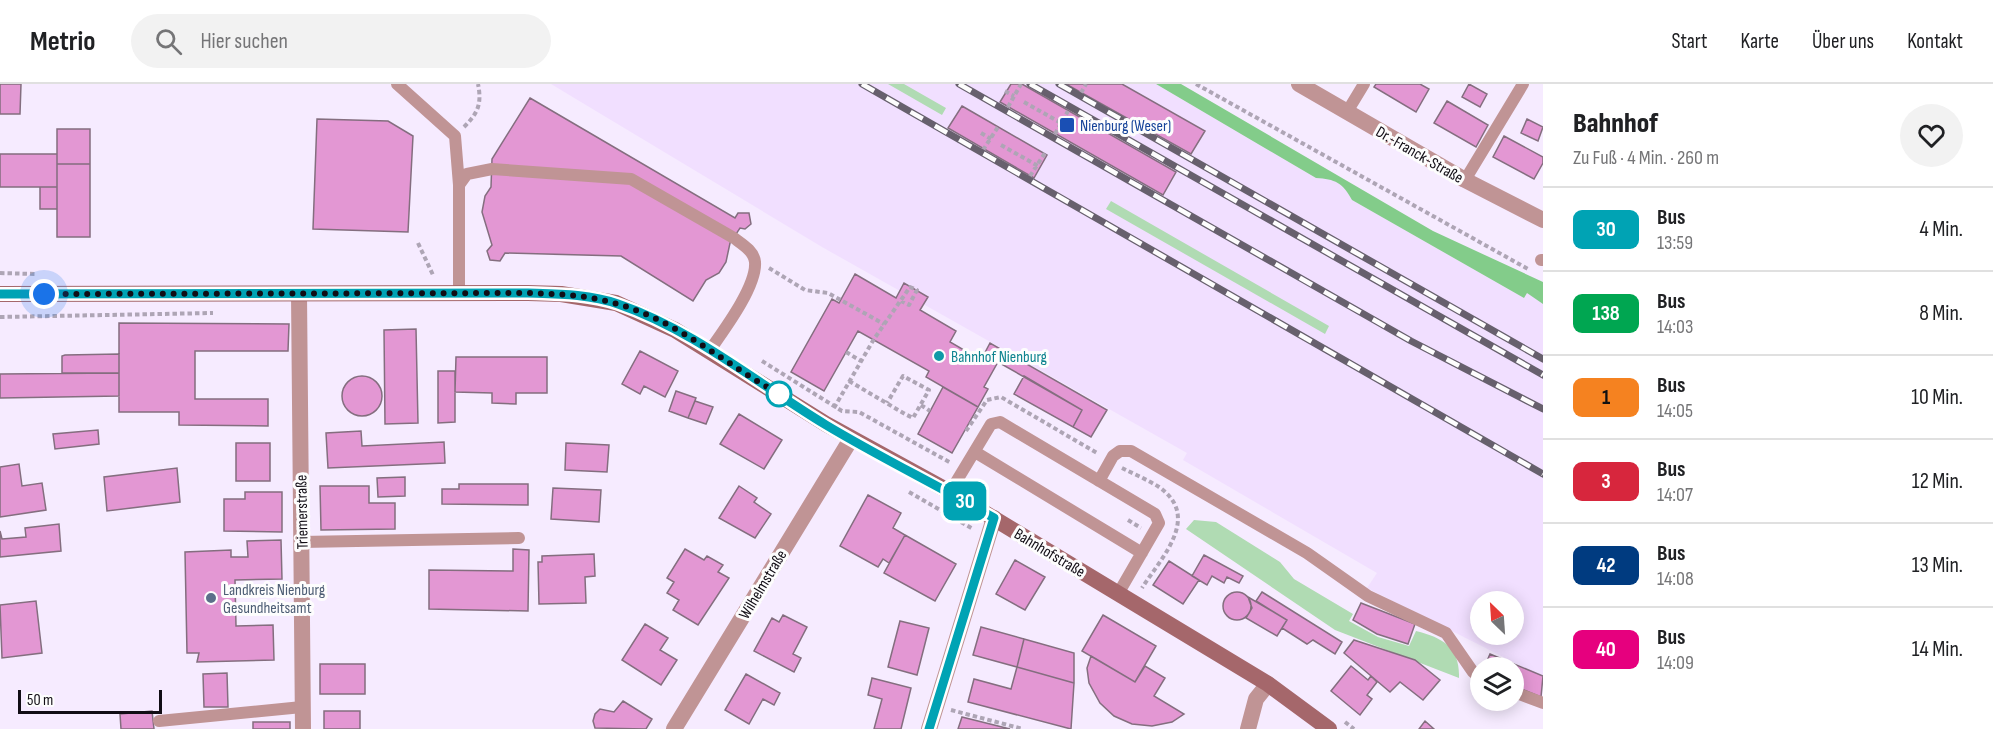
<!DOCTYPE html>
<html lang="de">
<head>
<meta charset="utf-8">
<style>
	body { margin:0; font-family:"Sofia Sans Condensed",sans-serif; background:#f2f2f2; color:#202124; height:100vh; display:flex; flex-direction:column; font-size:22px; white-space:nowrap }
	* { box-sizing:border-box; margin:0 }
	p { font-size:20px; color:#757577 }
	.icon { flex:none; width:33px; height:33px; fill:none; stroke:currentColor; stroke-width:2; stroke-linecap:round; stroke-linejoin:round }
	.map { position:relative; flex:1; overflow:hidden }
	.details { display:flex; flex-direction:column; background:#fff; width:450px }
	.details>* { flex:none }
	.badge { padding:0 12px; border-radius:9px; font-size:21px; line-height:39px }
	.needle { width:39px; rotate:335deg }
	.buttons { position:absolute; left:1470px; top:507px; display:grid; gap:12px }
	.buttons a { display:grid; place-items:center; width:54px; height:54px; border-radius:50%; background:#fff; box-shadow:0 3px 15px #0003; font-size:30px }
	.scale { position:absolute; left:18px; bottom:15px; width:144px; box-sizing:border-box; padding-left:6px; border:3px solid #110d15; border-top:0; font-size:16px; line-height:21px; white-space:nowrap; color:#110d15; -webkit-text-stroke:4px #fdfdfd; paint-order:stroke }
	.you { position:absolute; width:30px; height:30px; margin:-15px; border:4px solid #fff; border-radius:50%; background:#1a73e8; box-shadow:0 0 0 9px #1a73e833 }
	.map>.badge { position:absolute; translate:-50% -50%; box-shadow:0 0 0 3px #fff }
	.round { display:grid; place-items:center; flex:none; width:63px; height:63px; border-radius:32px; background:#f2f2f2 }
	.headline { display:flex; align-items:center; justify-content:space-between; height:102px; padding:0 30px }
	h1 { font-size:28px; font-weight:800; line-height:45px }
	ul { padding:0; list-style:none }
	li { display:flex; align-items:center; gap:18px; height:84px; padding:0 30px; border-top:2px solid #e0e0e0 }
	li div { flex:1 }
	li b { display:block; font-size:22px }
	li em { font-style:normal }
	li .badge { min-width:66px; font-weight:700; text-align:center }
	header { display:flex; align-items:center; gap:36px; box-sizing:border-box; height:84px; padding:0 30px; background:#fff; border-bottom:2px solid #e0e0e0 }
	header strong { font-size:28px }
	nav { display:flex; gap:33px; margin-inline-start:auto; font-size:21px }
	.search { width:420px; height:54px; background:#f2f2f2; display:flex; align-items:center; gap:15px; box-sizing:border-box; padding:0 21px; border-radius:33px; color:#757577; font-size:22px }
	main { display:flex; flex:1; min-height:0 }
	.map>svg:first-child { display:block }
</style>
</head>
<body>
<header>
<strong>Metrio</strong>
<div class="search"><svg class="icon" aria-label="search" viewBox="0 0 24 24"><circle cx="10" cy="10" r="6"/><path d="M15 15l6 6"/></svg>Hier suchen</div>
<nav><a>Start</a><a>Karte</a><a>Über uns</a><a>Kontakt</a></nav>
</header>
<main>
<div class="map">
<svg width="1543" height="645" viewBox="0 0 1543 645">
	<rect width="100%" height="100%" fill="#f6ebff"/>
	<path fill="#f1dfff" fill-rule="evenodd" d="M551,0H1156L1316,94L1332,95L1345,103L1352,116L1524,214L1527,208L1540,216L1543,220V593L1367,504L1377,489L1183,376L1187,369L822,163ZM1480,518H1514V550H1480Z"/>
	<path fill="#b0dbb3" d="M888,0H904L946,24L942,31Z
		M1111,117L1329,242L1325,250L1106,125Z
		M1194,436L1216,438L1280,478L1294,495L1353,530L1349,537L1378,553L1409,562L1416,547C1444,554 1460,564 1459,594L1335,546L1186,445Z"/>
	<path fill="#83cc8a" d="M1156,0H1181L1433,147L1543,198V220L1527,209L1524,214L1352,116C1343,99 1335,95 1316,94Z"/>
	<path fill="#e397d3" stroke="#846e7f" stroke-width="1.5" d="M0,0H21L20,30H0Z
		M1011,0H1022L1176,88L1163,111L1000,18Z
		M1066,0H1122L1205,47L1191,70Z
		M1376,0H1420L1429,5L1416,28L1374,3Z
		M1469,0L1487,10L1480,23L1462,13Z
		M530,14L735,134L738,129H749L751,140L745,145L740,144L730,159L726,178L719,189L706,196L693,217L621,172L505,169L500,177L490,176L487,167L492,161L482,128L485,112L491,103L492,75Z
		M1447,17L1488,41L1476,63L1434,39Z
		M962,22L1047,71L1034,94L948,44Z
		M317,35L388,37L413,52L408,148L313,145Z
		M1527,35L1543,43L1538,57L1521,49Z
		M57,45H90V80H57Z
		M1504,52L1543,73V79L1534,95L1493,73Z
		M0,70H57V103H0Z
		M57,80H90V153H57Z
		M40,103H57V125H40Z
		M855,190L896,214L904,199L928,213L920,226L956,247L950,258L981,276L990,259L1107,326L1091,353L1073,343L1082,326L998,278L984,303L988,305L978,323L926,293L929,287L858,247L824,307L791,288L832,215L839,219Z
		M119,239L289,240L288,267H195V315H268V342L179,341V328H119Z
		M416,245L418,339L385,340L384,246Z
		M640,267L678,287L665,313L644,302L640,310L622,300Z
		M119,270V289H62V272L65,271Z
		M456,273H547V309H516V320L492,319V309L455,308Z
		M438,287H455V338L438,339Z
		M119,289V312L0,314V290Z
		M1024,292L1082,326L1073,343L1014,310Z
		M342 312a20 20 0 1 1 40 0a20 20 0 1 1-40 0Z
		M943,303L978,323L952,369L918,350Z
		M676,307L696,314L688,334L669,327Z
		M695,317L713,323L706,340L688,334Z
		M739,330L782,356L764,385L720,360Z
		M98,346L99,360L55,365L53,350Z
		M361,347L362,362L444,358L445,379L328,384L326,349Z
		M236,359H270V397H236Z
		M566,359L609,361L607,388L565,386Z
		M19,380L22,402L42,399L46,426L0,433V383Z
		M177,384L180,418L107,427L104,393Z
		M405,393V412L378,413L377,394Z
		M459,400H528V421L442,420V405H459Z
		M320,402H369V419H395V445L321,446Z
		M739,402L757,414L754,418L771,430L755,454L719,434Z
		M553,404L601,406L599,438L551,435Z
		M245,408H282V448L224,447V415H245Z
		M868,411L901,429L893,444L905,451L889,479L883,475L878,483L840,462Z
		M59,440L61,467L0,473V447L2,455L26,453L25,444Z
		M905,451L956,480L935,517L884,489Z
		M281,456L282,495L235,496L236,542L273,541L274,576L197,578L199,569H187L185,468L231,466V473H248L247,457Z
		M513,465L529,466L528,527L429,525V486L513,487Z
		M685,465L704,476L707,472L723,481L718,488L729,494L698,541L673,526L679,516L667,509L674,498L667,494Z
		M594,470L595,492L585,493L586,519L539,520L538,478H542V472Z
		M1204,471L1243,492L1239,499L1227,493L1224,499L1212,492L1207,501L1192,492Z
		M1015,476L1045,493L1025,526L996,510Z
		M1169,477L1199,496L1183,520L1153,501Z
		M1223 522a14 14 0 1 1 28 0a14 14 0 1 1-28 0Z
		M1262,508L1342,558L1335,570L1313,556L1307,560L1282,544L1287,536L1256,517Z
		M1248,513L1287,536L1277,552L1246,534L1252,524Z
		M36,517L42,569L2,574L0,521Z
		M1361,519L1415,540L1408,560L1377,550L1353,536Z
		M783,531L807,543L793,570L801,574L794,588L754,567L772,534L779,538Z
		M1103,531L1156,562L1135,598L1082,567Z
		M900,537L929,544L917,591L888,583Z
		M645,540L668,554L660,566L677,576L661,601L622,576Z
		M981,543L1024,555L1017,583L973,571Z
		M1024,555L1074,569V599L1017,583Z
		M1354,556L1415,576L1440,596L1423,616L1400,598L1390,608L1344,569Z
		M1490,570L1543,592L1541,613L1514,602V584H1484Z
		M1091,572L1135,598L1145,582L1165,594L1154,612L1184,630L1172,638L1152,642L1132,640L1114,632L1100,619L1089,599L1087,584Z
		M320,580H365V610H320Z
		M1351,582L1368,596L1371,592L1377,598L1367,611L1372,615L1360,631L1331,607Z
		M1017,583L1074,599L1071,645L968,618L974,595L1011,605Z
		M227,589L228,623H204L203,590Z
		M746,590L780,609L774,621L763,615L749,640L725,626Z
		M872,594L911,604L901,645H874L882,615L868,611Z
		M623,617L652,635L646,645L595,644L593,637L595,630L600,625L614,628Z
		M152,627L154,645H121L120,630Z
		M324,627H360V645H324Z
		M962,633L1010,645H958Z
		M1425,637L1434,645H1419Z
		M253,638H290V645H253Z"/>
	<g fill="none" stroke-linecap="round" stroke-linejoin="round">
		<path stroke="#aea5b5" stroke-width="4" stroke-dasharray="4.5 3" stroke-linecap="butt" d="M1196,0L1528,185
			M1005,7L1014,12
			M1081,9L1086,0
			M1024,18L1061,39
			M1008,23L1021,0
			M464,43C478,29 482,20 478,0
			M981,49L991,55
			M1055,50L1068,27
			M1001,61L1038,82
			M983,66L998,43
			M1030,92L1045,69
			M418,159L433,191
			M769,184L805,206L828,209L884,240
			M0,189L35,190
			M0,233L213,229
			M846,268L861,277
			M762,277L842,327L859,328L951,379
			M849,297L905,330L913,334L929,306L903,292L887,319
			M921,321L930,327
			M834,324L874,255L910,203L917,206L909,221L901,217
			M966,347L987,316L1001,313L1097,369
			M1122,384C1134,390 1148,396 1159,403C1202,433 1161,474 1142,504
			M909,408L973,445
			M1128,436L1141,444
			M951,626L1023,645
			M1345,638L1354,645"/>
		<path stroke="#c09495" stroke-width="12" d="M397,0L455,52L459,101V209
			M1347,28L1364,0
			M1465,96L1523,0
			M459,101L467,90L492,85L631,95L734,154C742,160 754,167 755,178C757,202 724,246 710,266
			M1541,176H1543
			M975,368L1142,469
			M1099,397L1113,372L1120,367H1131L1307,469L1368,512L1446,549L1473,588L1480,594
			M950,408L991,340L1000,338L1155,430L1159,439L1118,510
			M301,458L519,454
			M1514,608L1543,619
			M159,637L302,623"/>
		<path stroke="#c09495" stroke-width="16" d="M1299,0L1465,96L1543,136
			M299,210L303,645
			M674,645L851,355
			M929,645L994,434
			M1248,645L1256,615L1268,600"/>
		<path stroke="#a5676b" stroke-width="16" d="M0,210L528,209L561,210L616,219L675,246L826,340L950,408L1268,600L1329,645"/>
		<defs>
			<path id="rail" d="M862,0L1543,390
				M959,0L1411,257L1543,325
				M1030,0L1543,291
				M1059,0L1543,275"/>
		</defs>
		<use href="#rail" stroke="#67606d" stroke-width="7"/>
		<use href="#rail" stroke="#fdfdfd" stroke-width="4.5" stroke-dasharray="14" stroke-linecap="butt"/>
	</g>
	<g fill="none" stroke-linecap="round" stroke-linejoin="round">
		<defs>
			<path id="line" d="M0,210L528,209C557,210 589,210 618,220C694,246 758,300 826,341C881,374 939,402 994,434L929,645"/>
		</defs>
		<use href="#line" stroke="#fff" stroke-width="14"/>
		<use href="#line" stroke="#00a3b4" stroke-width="9"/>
		<path stroke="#110d15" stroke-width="6" stroke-dasharray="0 10.8" d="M44,210L528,209C557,210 586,211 614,219C675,235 725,280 779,310"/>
	</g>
	<rect fill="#1a4fb4" stroke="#fdfdfd" stroke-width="2" x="1059" y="33" width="16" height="16" rx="3"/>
	<circle fill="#0f9aa8" stroke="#fdfdfd" stroke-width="2" cx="939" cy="272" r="6"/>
	<circle fill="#fff" stroke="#00a3b4" stroke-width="3" cx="779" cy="310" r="12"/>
	<circle fill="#5c6f8a" stroke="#fdfdfd" stroke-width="2" cx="211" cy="514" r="6"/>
	<g text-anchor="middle" stroke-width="6" stroke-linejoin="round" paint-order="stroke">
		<g font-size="16" fill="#164399" stroke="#fdfdfd" text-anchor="start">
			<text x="1080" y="47">Nienburg (Weser)</text>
		</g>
		<g font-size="16" fill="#110d15" stroke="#fdfdfd">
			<text transform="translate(1420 70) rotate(30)" y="6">Dr.-Franck-Straße</text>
			<text transform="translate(301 428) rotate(-91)" y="6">Triemerstraße</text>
			<text transform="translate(1050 468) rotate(31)" y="6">Bahnhofstraße</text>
			<text transform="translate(762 500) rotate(-59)" y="6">Wilhelmstraße</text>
		</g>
		<g font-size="16" fill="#0d838f" stroke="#fdfdfd" text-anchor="start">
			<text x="951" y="278">Bahnhof Nienburg</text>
		</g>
		<g font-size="16" fill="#4e5e75" stroke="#fdfdfd" text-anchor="start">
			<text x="223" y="511">Landkreis Nienburg<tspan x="223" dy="18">Gesundheitsamt</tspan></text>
		</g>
	</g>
</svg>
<div class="buttons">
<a><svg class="needle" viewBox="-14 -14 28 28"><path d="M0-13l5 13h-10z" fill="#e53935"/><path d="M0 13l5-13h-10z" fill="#757577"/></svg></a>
<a><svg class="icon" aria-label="layers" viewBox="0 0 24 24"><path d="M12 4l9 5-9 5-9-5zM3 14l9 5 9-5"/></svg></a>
</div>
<div class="scale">50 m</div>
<div class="you" style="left:44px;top:210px"></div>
<b class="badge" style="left:965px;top:417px;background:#00a3b4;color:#fff">30</b>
</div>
<section class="details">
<div class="headline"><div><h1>Bahnhof</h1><p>Zu Fuß · 4 Min. · 260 m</p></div><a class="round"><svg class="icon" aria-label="heart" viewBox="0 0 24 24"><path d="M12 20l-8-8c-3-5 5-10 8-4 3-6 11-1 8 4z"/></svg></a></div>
<ul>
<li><span class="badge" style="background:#00a3b4;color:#fff">30</span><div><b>Bus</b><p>13:59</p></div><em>4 Min.</em></li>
<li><span class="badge" style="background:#00a651;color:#fff">138</span><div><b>Bus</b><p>14:03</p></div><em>8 Min.</em></li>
<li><span class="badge" style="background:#f58220;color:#111">1</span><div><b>Bus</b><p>14:05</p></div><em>10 Min.</em></li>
<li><span class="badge" style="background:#d7263d;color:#fff">3</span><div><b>Bus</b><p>14:07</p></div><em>12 Min.</em></li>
<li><span class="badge" style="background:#003b80;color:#fff">42</span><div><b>Bus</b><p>14:08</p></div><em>13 Min.</em></li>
<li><span class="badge" style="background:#e6007e;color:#fff">40</span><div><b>Bus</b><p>14:09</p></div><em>14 Min.</em></li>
</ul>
</section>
</main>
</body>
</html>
